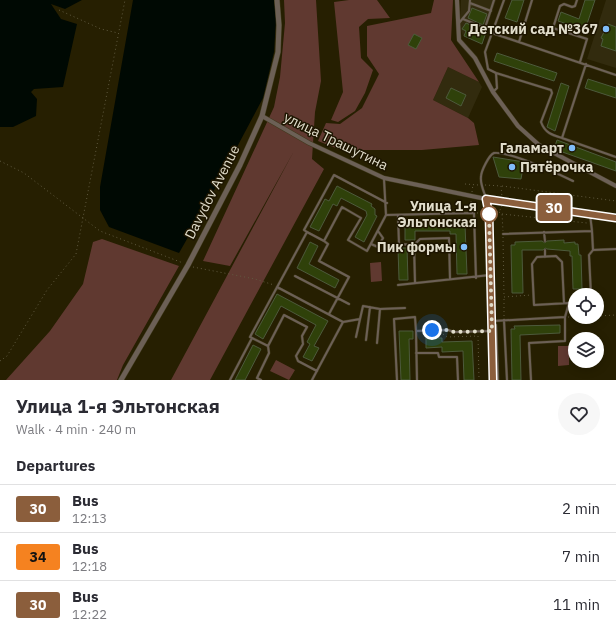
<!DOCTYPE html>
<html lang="en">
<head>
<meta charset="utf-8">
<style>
	body { margin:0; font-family:"IBM Plex Sans",sans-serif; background:#f7f7f7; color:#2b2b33; height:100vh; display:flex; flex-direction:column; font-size:15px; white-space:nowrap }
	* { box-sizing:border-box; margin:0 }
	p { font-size:13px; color:#7c7c81 }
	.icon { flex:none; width:22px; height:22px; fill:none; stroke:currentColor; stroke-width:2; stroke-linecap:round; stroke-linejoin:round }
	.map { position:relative; height:380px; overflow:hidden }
	.drawer { display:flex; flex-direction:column; background:#fff; flex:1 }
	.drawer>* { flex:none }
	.badge { padding:0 8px; border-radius:3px; font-size:14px; line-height:26px }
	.controls { position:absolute; left:568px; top:288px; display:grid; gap:8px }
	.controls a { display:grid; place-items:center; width:36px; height:36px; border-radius:50%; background:#fff; box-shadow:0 2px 10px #0003; font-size:20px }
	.you { position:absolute; width:20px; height:20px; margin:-10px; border:3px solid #fff; border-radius:50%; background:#1a73e8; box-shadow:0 0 0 6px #1a73e833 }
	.map>.badge { position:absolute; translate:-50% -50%; box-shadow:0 0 0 2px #fff }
	h2 { padding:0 16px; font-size:15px; line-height:36px }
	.round { display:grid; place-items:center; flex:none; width:42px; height:42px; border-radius:21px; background:#f7f7f7 }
	.headline { display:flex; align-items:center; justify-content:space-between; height:68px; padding:0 16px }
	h1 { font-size:19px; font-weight:700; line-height:30px }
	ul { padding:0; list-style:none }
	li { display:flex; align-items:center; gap:12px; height:48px; padding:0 16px; border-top:1px solid #e1e1e2 }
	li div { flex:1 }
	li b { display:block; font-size:15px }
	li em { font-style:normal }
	li .badge { min-width:44px; font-weight:700; text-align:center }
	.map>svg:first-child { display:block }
</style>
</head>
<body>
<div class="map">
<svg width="616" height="380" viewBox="0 0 616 380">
	<rect width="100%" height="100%" fill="#261f01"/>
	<path fill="#322b0e" d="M461,0H496L481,43L463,36L460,28Z
		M606,0H616V68L587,59Z
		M448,67L479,82L482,87L468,118L433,100Z"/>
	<path fill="#603930" d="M284,0H316L321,81L315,112L312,159L324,169L210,380H171L294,151L230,266L203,261L274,107L280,77L285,23Z
		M349,0H377L390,18L368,19L359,27L361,58L373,70L365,93L355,111L338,122L331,120L343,92L334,2Z
		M434,0H453L451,40L479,82L448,67L433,100L468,118L474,123L479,145L422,150H341L318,141L326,123L340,124L362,108L379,74L367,56V26L431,13Z
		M102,239L179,266L123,365L117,380H6L50,331L83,284L93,242Z
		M381,262L382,281L371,282L370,263Z
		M558,346H569V365L558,366Z
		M276,360L295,370L289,380L270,371Z"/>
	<path fill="#000903" d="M0,0H82L65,9L51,4L61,19L77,24L63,87L34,89L31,92L37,99L36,116L13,127H0Z
		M133,0H274L276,19L274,52L263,98L203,211L179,253L109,227L100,210V187Z"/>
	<path fill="#2f410a" stroke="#4d5a3c" d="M512,0H524L517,22L505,18Z
		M585,0H595L585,30L558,21L561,12L579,19Z
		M472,8L487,14L483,25L468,18Z
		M466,23L486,32L482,44L464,36L466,31L462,29Z
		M608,24L616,27V51L601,46L603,39L601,38Z
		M414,34L422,38L416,49L408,45Z
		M497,53L557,73L554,81L494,61Z
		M588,79L616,88V98L585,88Z
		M561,83L569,86L555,131L547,127Z
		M451,88L466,95L461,106L446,98Z
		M557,140L616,162V171L554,149Z
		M493,157L524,162L521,179L499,177Z
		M337,186L372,204L371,206L375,209V215L377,216L364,242L355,237L367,215L366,211L341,198L337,206L333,204L319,231L310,227L325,199L329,201Z
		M450,221V225H465L467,274H457L456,234H450V231H415V240H405V222Z
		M564,240V243L575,242V244H578L579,255H581L582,289H573L572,256H570V251L547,249L545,248L543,250H522L523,293H512L511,245H515V242L542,241L545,243L547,241Z
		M310,242L318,246L309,264L339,280L335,288L297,268Z
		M398,248H407L408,280H399Z
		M277,294L328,321L314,346L319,348L312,361L303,357L310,344L307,342L316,325L281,306L263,339L255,334Z
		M560,325V333L520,335L521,380H512L511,329H515L514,326Z
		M399,331H413V339H409L410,380H401Z
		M426,338H442V342L472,341L474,380H464L463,351L442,352V347L426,348Z
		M253,345L261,349L245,380H235Z"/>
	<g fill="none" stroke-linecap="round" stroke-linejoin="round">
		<defs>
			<path id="service" d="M577,0L575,6L572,7L564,4L560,6L553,28L587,39L580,62
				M470,3L491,11
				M463,19L485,28L494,0
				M459,23L469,11L470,0
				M492,33L504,0
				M519,42L532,0
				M586,64L562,138C552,135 545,133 541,122L552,93L551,90L496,73L488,69L485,52L492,33L616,75
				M494,91L497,88L496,73
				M562,138L616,157
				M384,179L386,215L474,213L476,278
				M486,198C484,192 480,184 481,177C481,171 489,155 494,153C509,151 559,174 573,181
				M590,214L592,231
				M398,215L399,244L414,245L415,282
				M307,232L324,241
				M544,232L545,241
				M503,234L592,231L593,250L589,255L591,295
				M371,244L378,247L383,238L378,231
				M414,245L420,239L449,238L450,279
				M545,250V257
				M593,250L616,249
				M295,276L349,304
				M398,285L490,275
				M277,287L343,322L312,380
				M564,303L562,262L556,256L537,257L532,264L534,305L569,303
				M329,314L349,277L319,261L328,244L324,241L342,207L361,218L348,240L367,251L386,215
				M504,320L507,380
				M493,321L565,317
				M343,322L360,319L363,306L380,309L405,308
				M496,325L498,380
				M356,337L360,319
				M252,338L268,346
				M366,340L370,307
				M377,343L380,309
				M416,353H438L439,357H457L458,380
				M230,380L252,338L250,337L307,232L304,230L334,175L387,203
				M261,380L257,378L269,353L268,346L284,315L307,327L302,336L303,344L296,356L298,361L317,371
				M397,380L394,319L415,317L416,331
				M417,380L416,331L448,330L454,332L492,331
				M531,380L529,343L565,341V317L569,303H575"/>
			<path id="minor" d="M457,0L459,40L475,58L493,92L518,126L539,145L616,186
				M262,116L309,143L384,178L486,199L516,202L616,218
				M486,199L489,212L493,380"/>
			<path id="tertiary" d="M121,380L188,265L240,165L262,116L278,52L279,25L277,0"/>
		</defs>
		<use href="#service" stroke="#403a1d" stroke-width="3"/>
		<use href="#minor" stroke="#403a1d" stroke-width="5"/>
		<use href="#tertiary" stroke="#403a1d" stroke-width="6"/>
		<path stroke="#605a40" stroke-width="1" stroke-dasharray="1 3" stroke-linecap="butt" d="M59,10L101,29L118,33
			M0,161L24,173L100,231L183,263
			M465,184L478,185
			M485,185L501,186L502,197
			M502,186L616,201
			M472,192L473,184
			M471,201L473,209
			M493,212H499L502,206
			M499,212L502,214L503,231
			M477,213L484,212
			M502,214L587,223
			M503,237L504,297L531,295
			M193,267L255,279L274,285
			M504,316V297
			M597,316L616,315
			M568,317H575
			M443,334L447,337L478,336L479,380
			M0,361L7,356L47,290L76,254L125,0"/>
		<use href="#service" stroke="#6c6056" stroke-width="2"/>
		<use href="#minor" stroke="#6c6056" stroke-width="4"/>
		<use href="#tertiary" stroke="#6c6056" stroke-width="5"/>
	</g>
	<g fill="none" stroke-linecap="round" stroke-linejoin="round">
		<defs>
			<path id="line" d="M493,380L489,214L486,199L616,218"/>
		</defs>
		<use href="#line" stroke="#fff" stroke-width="9"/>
		<use href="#line" stroke="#8b5e3c" stroke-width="6"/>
		<path stroke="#e1ddcb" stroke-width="4" stroke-dasharray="0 7.2" d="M432,330H448L454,332L492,331L489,214"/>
	</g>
	<g fill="#80bdfa" stroke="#1d1500" stroke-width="1.5">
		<circle cx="606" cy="29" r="4"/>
		<circle cx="572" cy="148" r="4"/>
		<circle cx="512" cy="167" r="4"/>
		<circle cx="464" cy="247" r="4"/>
	</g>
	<circle fill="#fff" stroke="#8b5e3c" stroke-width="2" cx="489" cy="214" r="8"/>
	<g text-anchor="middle" stroke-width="3" stroke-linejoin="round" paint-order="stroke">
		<g font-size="14" font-weight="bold" fill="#e1ddcb" stroke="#1d1500" text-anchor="end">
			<text x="598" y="34">Детский сад №367</text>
			<text x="564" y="153">Галамарт</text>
			<text x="520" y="172" text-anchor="start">Пятёрочка</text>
			<text x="456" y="252">Пик формы</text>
		</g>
		<g font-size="14" fill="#e1ddcb" stroke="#1d1500">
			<text transform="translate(336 141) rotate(26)" y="5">улица Трашутина</text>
			<text transform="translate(212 192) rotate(-63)" y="5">Davydov Avenue</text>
		</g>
		<g font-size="14" font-weight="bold" fill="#e1ddcb" stroke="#1d1500" text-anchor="end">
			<text x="477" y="211">Улица 1-я<tspan x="477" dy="16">Эльтонская</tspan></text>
		</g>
	</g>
</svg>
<div class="controls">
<a><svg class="icon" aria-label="locate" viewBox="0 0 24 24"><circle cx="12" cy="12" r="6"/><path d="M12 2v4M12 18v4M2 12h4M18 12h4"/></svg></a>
<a><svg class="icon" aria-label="layers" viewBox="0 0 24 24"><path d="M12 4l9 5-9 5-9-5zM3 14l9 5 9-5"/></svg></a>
</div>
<div class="you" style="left:432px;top:330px"></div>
<b class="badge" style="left:554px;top:208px;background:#8b5e3c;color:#fff">30</b>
</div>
<section class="drawer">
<div class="headline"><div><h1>Улица 1-я Эльтонская</h1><p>Walk · 4 min · 240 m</p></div><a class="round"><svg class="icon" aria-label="heart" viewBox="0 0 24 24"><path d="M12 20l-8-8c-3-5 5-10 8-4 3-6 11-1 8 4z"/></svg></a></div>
<h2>Departures</h2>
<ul>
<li><span class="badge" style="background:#8b5e3c;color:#fff">30</span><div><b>Bus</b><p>12:13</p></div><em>2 min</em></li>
<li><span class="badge" style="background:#f58220;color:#111">34</span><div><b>Bus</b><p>12:18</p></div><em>7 min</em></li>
<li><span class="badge" style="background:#8b5e3c;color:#fff">30</span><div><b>Bus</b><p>12:22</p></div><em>11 min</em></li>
</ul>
</section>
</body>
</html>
